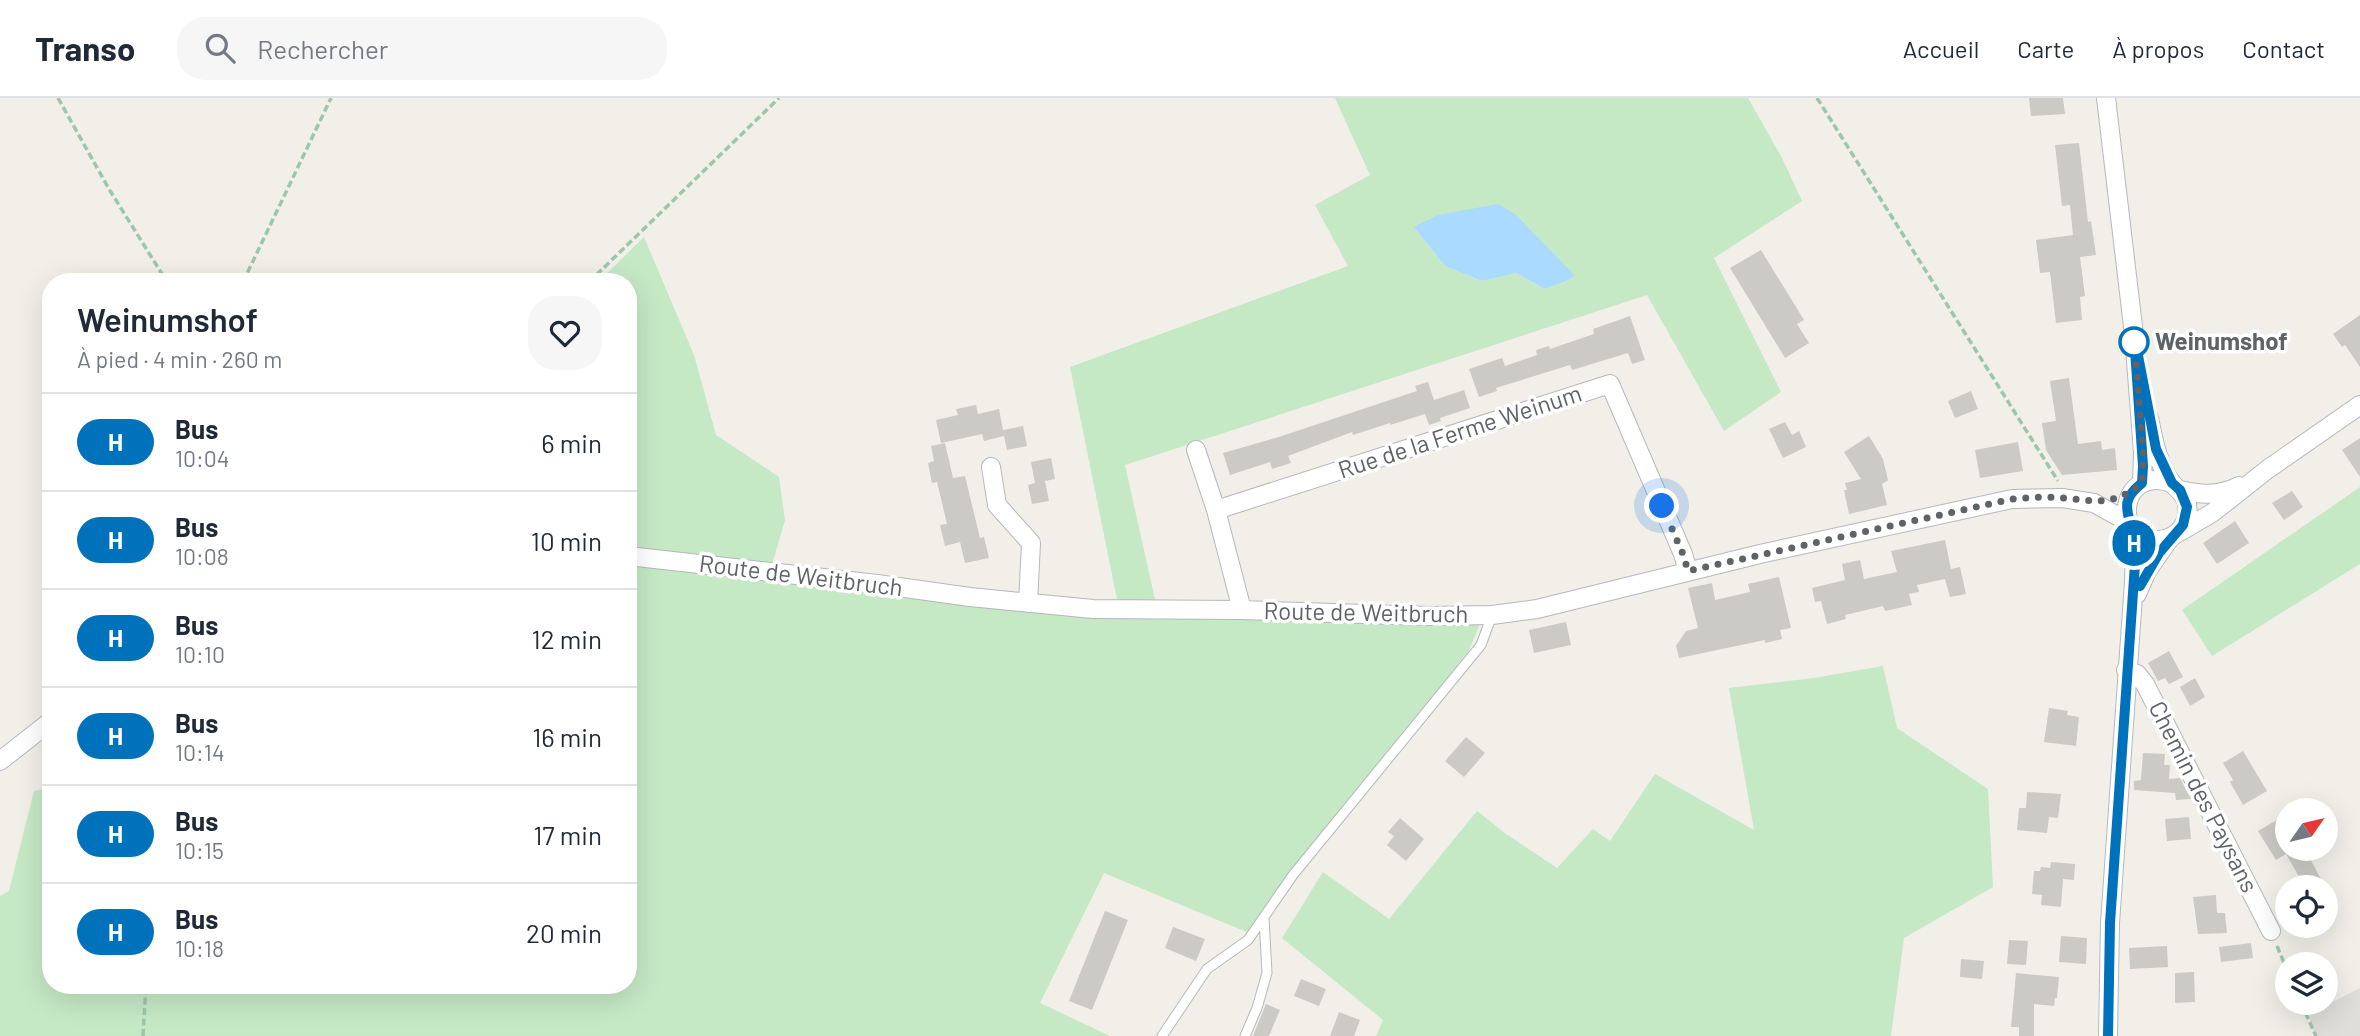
<!DOCTYPE html>
<html lang="fr">
<head>
<meta charset="utf-8">
<style>
	body { margin:0; font-family:Barlow,sans-serif; background:#f6f6f7; color:#1f2937; height:100vh; display:flex; flex-direction:column; font-size:26px; white-space:nowrap }
	* { box-sizing:border-box; margin:0 }
	p { font-size:23px; color:#747a83 }
	.icon { flex:none; width:38px; height:38px; fill:none; stroke:currentColor; stroke-width:2; stroke-linecap:round; stroke-linejoin:round }
	.map { position:relative; flex:1; overflow:hidden }
	.sheet { position:absolute; left:42px; top:175px; width:595px; height:721px; display:flex; flex-direction:column; background:#fff; border-radius:28px; box-shadow:0 7px 28px #0002 }
	.sheet>* { flex:none }
	.badge { padding:0 14px; border-radius:23px; font-size:24px; line-height:46px }
	.needle { width:46px; rotate:56deg }
	.fabs { position:absolute; left:2275px; top:700px; display:grid; gap:14px }
	.fabs a { display:grid; place-items:center; width:63px; height:63px; border-radius:50%; background:#fff; box-shadow:0 7px 28px #0002; font-size:35px }
	.you { position:absolute; width:35px; height:35px; margin:-18px; border:5px solid #fff; border-radius:50%; background:#1a73e8; box-shadow:0 0 0 10px #1a73e833 }
	.map>.badge { position:absolute; translate:-50% -50%; box-shadow:0 0 0 4px #fff }
	.round { display:grid; place-items:center; flex:none; width:74px; height:74px; border-radius:28px; background:#f6f6f7 }
	.overview { display:flex; align-items:center; justify-content:space-between; height:119px; padding:0 35px }
	h1 { font-size:33px; font-weight:600; line-height:52px }
	ul { padding:0; list-style:none }
	li { display:flex; align-items:center; gap:21px; height:98px; padding:0 35px; border-top:2px solid #e0e1e3 }
	li div { flex:1 }
	li b { display:block; font-size:26px }
	li em { font-style:normal }
	li .badge { min-width:77px; font-weight:700; text-align:center }
	header { display:flex; align-items:center; gap:42px; box-sizing:border-box; height:98px; padding:0 35px; background:#fff; border-bottom:2px solid #e0e1e3 }
	header strong { font-size:33px }
	nav { display:flex; gap:38px; margin-inline-start:auto; font-size:24px }
	.search { width:490px; height:63px; background:#f6f6f7; display:flex; align-items:center; gap:18px; box-sizing:border-box; padding:0 24px; border-radius:28px; color:#747a83; font-size:26px }
	.map>svg:first-child { display:block }
</style>
</head>
<body>
<header>
<strong>Transo</strong>
<div class="search"><svg class="icon" aria-label="search" viewBox="0 0 24 24"><circle cx="10" cy="10" r="6"/><path d="M15 15l6 6"/></svg>Rechercher</div>
<nav><a>Accueil</a><a>Carte</a><a>À propos</a><a>Contact</a></nav>
</header>
<div class="map">
<svg width="2360" height="938" viewBox="0 0 2360 938">
	<rect width="100%" height="100%" fill="#f1efe8"/>
	<path fill="#e0deda" d="M2360,890V938H2314L2309,916Z"/>
	<path fill="#c5e8c5" fill-rule="evenodd" d="M1335,0H1748L1782,60L1802,103L1714,160L1781,294L1724,333L1647,197L1125,367L1158,515L1480,526L1469,552L1249,835L1104,775L1040,905L1110,938H0V798L9,793L34,693L51,689V798L47,838H51V887H628V464L1121,521L1070,269L1348,168L1315,107L1370,77ZM1414,129L1569,182L1545,191L1516,175L1482,183L1445,168Z
		M644,139L694,257L716,337L779,379L785,422L772,467L628,451V184H598Z
		M2360,389V466L2212,558L2182,512Z
		M1883,568L1897,630L1988,691L1993,789L1904,840L1891,938H1376L1383,922L1282,840L1323,774L1389,821L1477,713L1506,736L1557,770L1593,731L1610,743L1655,676L1754,732L1729,590L1814,580Z"/>
	<path fill="#aadaff" d="M1498,106L1515,116L1574,177L1569,182L1545,191L1516,175L1482,183L1445,168L1414,129L1438,117Z"/>
	<path fill="#cccac5" d="M2029,0H2063L2065,16L2031,18Z
		M2079,45L2088,124L2091,123L2096,157L2080,159L2085,198L2080,199L2082,222L2056,225L2050,174L2040,175L2036,142L2073,137L2070,107L2062,108L2055,47Z
		M1761,152L1804,222L1797,226L1809,245L1785,260L1730,170Z
		M2360,217V269L2345,247L2342,249L2333,236Z
		M1630,218L1645,262L1632,266L1628,255L1572,272L1570,267L1496,290L1497,293L1479,299L1469,271L1502,260L1505,268L1537,257L1536,252L1549,248L1550,251L1594,236L1593,231Z
		M2069,280L2078,346L2101,343L2102,352L2115,350L2117,372L2062,377L2046,352L2042,325L2056,323L2050,283Z
		M1428,284L1441,323L1429,327L1425,316L1390,327V325L1353,337L1352,334L1288,358L1291,365L1272,371L1270,364L1230,377L1223,355L1282,338L1417,293L1415,288Z
		M1464,292L1470,310L1440,320L1434,302Z
		M1971,293L1978,311L1955,320L1948,303Z
		M976,307L978,316L999,311L1003,332L1023,328L1027,348L1007,352L1004,338L984,343L982,336L941,345L936,322L958,317L956,311Z
		M1785,324L1792,337L1799,333L1806,349L1783,360L1769,331Z
		M1869,338L1883,361L1888,382L1882,386L1887,407L1849,416L1844,392H1847L1845,385L1861,381L1844,354Z
		M2360,340V379L2342,352Z
		M2018,344L2023,373L1980,380L1975,352Z
		M945,345L953,380L965,378L980,440L984,439L989,460L965,465L960,444L945,448L940,427L947,426L937,384L932,385L928,365L934,363L931,348Z
		M1051,360L1055,381L1045,383L1049,403L1032,406L1028,387L1035,385L1031,364Z
		M2292,393L2303,409L2284,422L2272,405Z
		M2235,423L2249,445L2217,466L2203,445Z
		M1945,442L1951,471L1960,469L1966,496L1950,499L1945,481L1917,487L1919,494L1909,496L1912,507L1885,513L1883,508L1845,517L1846,521L1827,526L1821,503L1815,504L1812,490L1845,482L1842,466L1860,462L1864,481L1897,474L1891,453Z
		M1779,479L1791,530L1780,532L1782,541L1765,545V542L1679,560L1676,548L1686,533L1698,530L1688,490L1712,485L1715,502L1750,494L1748,486Z
		M1566,524L1571,547L1534,555L1529,532Z
		M2169,553L2183,579L2169,586L2165,580L2158,583L2148,565Z
		M2195,580L2205,599L2190,608L2180,589Z
		M2049,610L2068,613L2067,617L2079,619L2076,648L2044,644Z
		M1466,639L1485,655L1464,679L1445,663Z
		M2243,653L2267,693L2243,707L2230,684L2233,682L2223,665Z
		M2143,655L2165,656L2164,667H2170L2169,681L2180,680L2191,701L2176,702L2175,695L2134,692V683L2141,682Z
		M2027,694L2061,696L2058,720L2049,719L2047,735L2017,732L2019,710H2026Z
		M2287,716V751H2305L2323,785L2316,789H2309L2304,780L2301,782L2286,756L2276,762L2258,733Z
		M2189,719L2191,741L2167,743L2165,721Z
		M1400,720L1424,741L1406,763L1387,747L1394,738L1388,734Z
		M2051,764L2075,766L2074,782L2063,781L2061,809L2041,807L2042,797L2032,796L2034,773H2040L2041,769L2050,770Z
		M2216,797L2217,815H2225L2227,835L2198,836L2193,799Z
		M1105,813L1128,822L1092,912L1069,903Z
		M1173,829L1205,841L1196,863L1165,850Z
		M2061,838L2087,840L2086,866L2059,864Z
		M2009,842L2028,843L2026,867L2007,866Z
		M2251,845L2253,860L2221,864L2219,849Z
		M2167,848L2168,869L2130,871L2129,850Z
		M1961,861L1984,863L1982,881L1960,879Z
		M2194,874L2195,904L2175,905V875Z
		M2016,875L2059,879L2057,900H2055L2054,908L2034,906V938H2019V929H2011Z
		M1301,881L1326,891L1319,908L1294,898Z
		M1266,906L1280,912L1269,938H1253Z
		M1339,914L1360,922L1354,938H1330Z"/>
	<g fill="none" stroke-linecap="round" stroke-linejoin="round">
		<defs>
			<path id="lane" d="M1162,938L1207,871L1248,842L1293,777L1481,547L1492,517
				M1245,938L1257,910L1267,875L1264,820"/>
			<path id="street" d="M2106,0L2134,237L2143,354L2142,385
				M2149,320C2153,340 2158,368 2172,385C2178,393 2185,395 2187,406C2189,417 2185,428 2177,435C2171,440 2164,442 2157,442C2111,443 2119,366 2172,385
				M1196,352L1216,412
				M991,369L997,407L1031,445L1028,505
				M2180,392C2201,397 2219,398 2239,388
				M2178,435L2212,415L2268,371L2360,307
				M628,458L877,486L970,499L1093,511L1242,512L1429,518L1492,517L1537,511L1760,456L2012,401L2062,400L2094,405L2128,424
				M2137,496L2147,473L2170,440
				M1242,512L1216,412L1610,286L1683,456L1688,473
				M2126,572L2137,576L2145,586L2271,833
				M0,663L51,623
				M2108,938L2110,825L2134,484L2135,448L2130,428"/>
		</defs>
		<use href="#lane" stroke="#b5b8bc" stroke-width="11"/>
		<use href="#street" stroke="#b5b8bc" stroke-width="20"/>
		<path stroke="#9cc7a9" stroke-width="3.5" stroke-dasharray="7 3.5" stroke-linecap="butt" d="M58,0L109,91L167,184
			M1817,0L2058,383
			M243,184L331,0
			M589,184L779,0
			M2277,848L2287,872
			M2301,905L2316,938
			M143,938L146,887"/>
		<use href="#lane" stroke="#fff" stroke-width="9"/>
		<use href="#street" stroke="#fff" stroke-width="18"/>
	</g>
	<g fill="none" stroke-linecap="round" stroke-linejoin="round">
		<defs>
			<path id="line" d="M2108,938L2110,825L2135,466C2135,456 2135,446 2133,437C2128,413 2119,403 2142,385L2143,368L2134,237L2156,351L2172,385L2180,392L2187,409L2183,427L2159,455L2140,488"/>
		</defs>
		<use href="#line" stroke="#fff" stroke-width="16"/>
		<use href="#line" stroke="#0072bc" stroke-width="10"/>
		<path stroke="#5f6368" stroke-width="7" stroke-dasharray="0 12.6" d="M1662,408L1683,456L1688,473L2012,401C2029,400 2046,398 2063,400C2098,403 2111,409 2142,385L2143,354L2134,237V244"/>
	</g>
	<circle fill="#fff" stroke="#0072bc" stroke-width="3.5" cx="2134" cy="244" r="14"/>
	<g text-anchor="middle" stroke-width="7" stroke-linejoin="round" paint-order="stroke">
		<g font-size="24" font-weight="bold" fill="#5f6368" stroke="#fff" text-anchor="start">
			<text x="2155" y="252">Weinumshof</text>
		</g>
		<g font-size="24" fill="#5f6368" stroke="#fff">
			<text transform="translate(1460 334) rotate(-18)" y="8">Rue de la Ferme Weinum</text>
			<text transform="translate(801 478) rotate(7)" y="8">Route de Weitbruch</text>
			<text transform="translate(1366 515) rotate(1)" y="8">Route de Weitbruch</text>
			<text transform="translate(2203 699) rotate(63)" y="8">Chemin des Paysans</text>
		</g>
	</g>
</svg>
<div class="fabs">
<a><svg class="needle" viewBox="-14 -14 28 28"><path d="M0-13l5 13h-10z" fill="#e53935"/><path d="M0 13l5-13h-10z" fill="#747a83"/></svg></a>
<a><svg class="icon" aria-label="locate" viewBox="0 0 24 24"><circle cx="12" cy="12" r="6"/><path d="M12 2v4M12 18v4M2 12h4M18 12h4"/></svg></a>
<a><svg class="icon" aria-label="layers" viewBox="0 0 24 24"><path d="M12 4l9 5-9 5-9-5zM3 14l9 5 9-5"/></svg></a>
</div>
<div class="you" style="left:1662px;top:408px"></div>
<b class="badge" style="left:2134px;top:445px;background:#0072bc;color:#fff">H</b>
<section class="sheet">
<div class="overview"><div><h1>Weinumshof</h1><p>À pied · 4 min · 260 m</p></div><a class="round"><svg class="icon" aria-label="heart" viewBox="0 0 24 24"><path d="M12 20l-8-8c-3-5 5-10 8-4 3-6 11-1 8 4z"/></svg></a></div>
<ul>
<li><span class="badge" style="background:#0072bc;color:#fff">H</span><div><b>Bus</b><p>10:04</p></div><em>6 min</em></li>
<li><span class="badge" style="background:#0072bc;color:#fff">H</span><div><b>Bus</b><p>10:08</p></div><em>10 min</em></li>
<li><span class="badge" style="background:#0072bc;color:#fff">H</span><div><b>Bus</b><p>10:10</p></div><em>12 min</em></li>
<li><span class="badge" style="background:#0072bc;color:#fff">H</span><div><b>Bus</b><p>10:14</p></div><em>16 min</em></li>
<li><span class="badge" style="background:#0072bc;color:#fff">H</span><div><b>Bus</b><p>10:15</p></div><em>17 min</em></li>
<li><span class="badge" style="background:#0072bc;color:#fff">H</span><div><b>Bus</b><p>10:18</p></div><em>20 min</em></li>
</ul>
</section>
</div>
</body>
</html>
